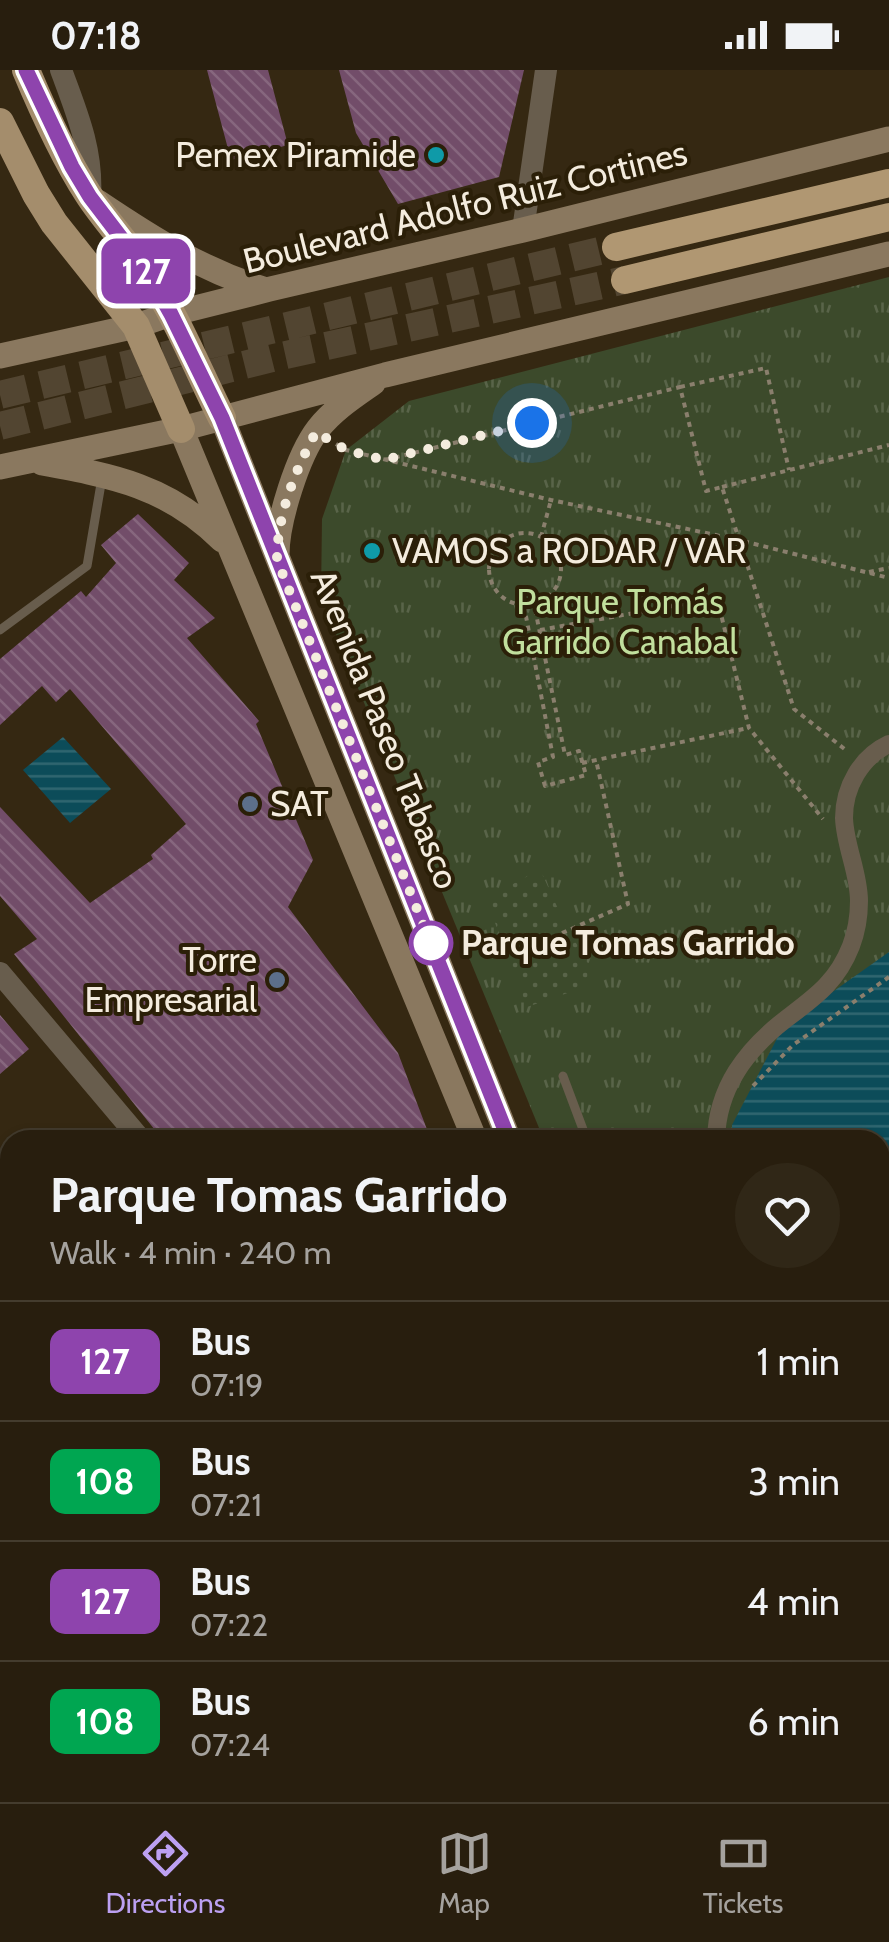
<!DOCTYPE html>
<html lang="en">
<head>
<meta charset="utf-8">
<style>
	body { margin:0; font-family:Cabin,sans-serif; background:#302717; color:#f1f3f6; height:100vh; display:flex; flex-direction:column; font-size:38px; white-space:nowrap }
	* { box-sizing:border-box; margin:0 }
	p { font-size:32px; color:#a5a29e }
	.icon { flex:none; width:55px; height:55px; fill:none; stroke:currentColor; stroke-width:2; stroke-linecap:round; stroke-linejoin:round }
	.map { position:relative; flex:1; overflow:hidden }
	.sheet { position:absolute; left:0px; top:1060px; width:890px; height:672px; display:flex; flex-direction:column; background:#281e0e; border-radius:30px 30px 0 0; box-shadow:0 2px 8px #0004,0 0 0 2px #443c2e }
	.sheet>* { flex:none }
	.badge { padding:0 20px; border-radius:15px; font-size:35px; line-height:65px }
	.you { position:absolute; width:50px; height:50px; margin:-25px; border:8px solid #fff; border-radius:50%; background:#1a73e8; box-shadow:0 0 0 15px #1a73e833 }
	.map>.badge { position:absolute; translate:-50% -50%; box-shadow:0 0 0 5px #fff }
	.round { display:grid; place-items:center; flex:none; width:105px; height:105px; border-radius:52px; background:#302717 }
	.summary { display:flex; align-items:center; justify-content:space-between; height:170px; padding:0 50px }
	h1 { font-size:48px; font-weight:700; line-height:75px }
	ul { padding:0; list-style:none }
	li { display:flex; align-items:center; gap:30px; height:120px; padding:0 50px; border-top:2px solid #443c2e }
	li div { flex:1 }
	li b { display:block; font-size:38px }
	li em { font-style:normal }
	li .badge { min-width:110px; font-weight:700; text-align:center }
	.status { display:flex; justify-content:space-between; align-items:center; height:70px; padding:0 50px; background:#281e0e; direction:ltr }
	.status svg { height:28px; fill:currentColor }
	.dock { display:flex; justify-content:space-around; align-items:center; height:140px; border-top:2px solid #443c2e; background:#281e0e; font-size:28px; color:#a5a29e }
	.dock a { display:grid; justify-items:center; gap:5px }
	.dock .active { color:#bca0f2 }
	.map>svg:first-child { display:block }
</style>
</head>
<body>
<div class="status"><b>07:18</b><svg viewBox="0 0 49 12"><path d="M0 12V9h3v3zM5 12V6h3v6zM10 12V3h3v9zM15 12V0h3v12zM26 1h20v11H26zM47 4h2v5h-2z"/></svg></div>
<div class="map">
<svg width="889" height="1732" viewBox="0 0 889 1732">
	<defs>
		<pattern id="grass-tufts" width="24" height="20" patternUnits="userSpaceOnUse" patternTransform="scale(2.5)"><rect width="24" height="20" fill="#3c4a2b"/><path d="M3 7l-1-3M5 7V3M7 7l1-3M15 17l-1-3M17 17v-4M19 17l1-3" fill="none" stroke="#596449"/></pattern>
		<pattern id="park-dots" width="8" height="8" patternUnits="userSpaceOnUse" patternTransform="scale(2.5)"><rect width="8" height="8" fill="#3c4a2b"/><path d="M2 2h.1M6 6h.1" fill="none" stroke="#596449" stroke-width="1.8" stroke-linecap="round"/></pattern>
		<pattern id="water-rules" width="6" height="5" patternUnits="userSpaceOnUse" patternTransform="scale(2.5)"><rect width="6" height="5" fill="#0c4c59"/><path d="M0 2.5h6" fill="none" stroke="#306670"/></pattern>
		<pattern id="building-back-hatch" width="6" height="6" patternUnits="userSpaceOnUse" patternTransform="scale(2.5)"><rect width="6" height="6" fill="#724d69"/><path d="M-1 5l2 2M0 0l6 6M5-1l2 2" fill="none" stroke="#87677e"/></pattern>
	</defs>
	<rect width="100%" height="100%" fill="#352812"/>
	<path fill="url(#grass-tufts)" d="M889,207V938L765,1070H544L321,528L322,449L346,380L409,331Z"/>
	<path fill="url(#park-dots)" d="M540,799L564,852L587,892L588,916L527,937L486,829Z"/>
	<path fill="url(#water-rules)" d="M63,667L111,719L70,753L23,700Z
		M889,882V1507L880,1506V1070H732V1055L783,957Z
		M43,1723V1722L643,1723L638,1732H34Z"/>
	<path fill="url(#building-back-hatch)" d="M207,0H268L288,75L231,90Z
		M339,0H524L499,107L398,134L356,63Z
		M138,444L189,493L174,510L215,548L187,568L259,651L256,654L313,790L288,837L398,983L431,1070H163L14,884L37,869L0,826V737L90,833L153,789L151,785L186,754L70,619L56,632L42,616L0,655V589L81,521L86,527L116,493L101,475Z
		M0,945L29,979L0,1004Z"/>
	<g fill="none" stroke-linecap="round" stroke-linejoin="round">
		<path stroke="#524531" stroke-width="28" stroke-dasharray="28 14" stroke-linecap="butt" d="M0,325L616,177
			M0,356L272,288L625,210"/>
		<path stroke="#8a7f6d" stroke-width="4" stroke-dasharray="5 5" stroke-linecap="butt" d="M680,317L766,298L789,400
			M336,374L346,380L551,430L739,470L889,508
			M385,390L680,317L706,421L722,417L794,639L847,681
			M722,417L889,375
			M489 499a36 36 0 1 1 72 0a36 36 0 1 1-72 0Z
			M541,467L551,430
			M869,502L889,498
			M524,536L553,687L538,692L545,716L586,705L579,681L565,685L534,534
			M540,560L717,528L749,658L823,749
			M582,693L748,658
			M562,863L628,834L596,690
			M753,1016L793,975L889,907"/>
		<path stroke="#685d4d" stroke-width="9" d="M0,560L87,496L102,408
			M563,1006L587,1070
			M0,1306L10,1296"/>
		<path stroke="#685d4d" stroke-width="18" d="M716,1070C717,1018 746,980 786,949C815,927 837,912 851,876C856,863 859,846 859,831C859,803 845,776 844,748C844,717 861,687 889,674
			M880,1605L889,1603
			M661,1732L665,1722
			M694,1732L717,1722
			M838,1732L841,1722"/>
		<path stroke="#685d4d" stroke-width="22" d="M61,0C77,43 93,81 90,127
			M523,160L546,0
			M0,903L141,1070"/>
		<path stroke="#8a785f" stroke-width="25" d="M98,132C153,169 202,200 266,220
			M0,286L136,256L171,244L270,219L523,160L889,69
			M222,348L509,1070
			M181,359L475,1070
			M42,393C113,406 168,416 222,470
			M0,397L181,359L385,305L889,184
			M277,485C277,451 298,385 318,359C333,340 353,327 373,313
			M752,1722L756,1732
			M783,1722L787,1732"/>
		<path stroke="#a48d6c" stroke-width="28" d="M26,0C44,43 63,85 88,124C106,152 130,176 148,204C178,249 198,300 222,348
			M0,52L36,124L54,153L136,256L181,359"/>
		<path stroke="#b09772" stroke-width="28" d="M616,177L889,113
			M625,210L889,147"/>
	</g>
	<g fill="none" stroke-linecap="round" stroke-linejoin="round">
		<defs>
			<path id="line" d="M26,0L72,97L90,127L148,203L171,244L222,348L509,1070"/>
		</defs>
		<use href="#line" stroke="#fff" stroke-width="22"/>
		<use href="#line" stroke="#8e44ad" stroke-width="15"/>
		<path stroke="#f4ecde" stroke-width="10" stroke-dasharray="0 18" d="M431,873L437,889L277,490C277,445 295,401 316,362L346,380L384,390L532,353"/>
	</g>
	<g fill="#0f9aa8" stroke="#2b1f08" stroke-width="4">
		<circle cx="436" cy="85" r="10"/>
		<circle cx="372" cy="481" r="10"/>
	</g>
	<g fill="#5c6f8a" stroke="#2b1f08" stroke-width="4">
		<circle cx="250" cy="734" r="10"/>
		<circle cx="277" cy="910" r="10"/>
	</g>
	<circle fill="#fff" stroke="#8e44ad" stroke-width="5" cx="431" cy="873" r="20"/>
	<g text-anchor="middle" stroke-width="8" stroke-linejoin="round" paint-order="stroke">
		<g font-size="35" fill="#f4ecde" stroke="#2b1f08" text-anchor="end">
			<text x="416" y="97">Pemex Piramide</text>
			<text x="392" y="493" text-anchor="start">VAMOS a RODAR / VAR</text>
			<text x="270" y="746" text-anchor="start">SAT</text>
			<text x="257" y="902">Torre<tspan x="257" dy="40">Empresarial</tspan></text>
		</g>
		<g font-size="35" fill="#f4ecde" stroke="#2b1f08">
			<text transform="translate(465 137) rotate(-14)" y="12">Boulevard Adolfo Ruiz Cortines</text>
			<text transform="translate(385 659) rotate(68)" y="12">Avenida Paseo Tabasco</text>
		</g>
		<g font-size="35" fill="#c1df9d" stroke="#2b1f08">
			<text x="620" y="544">Parque Tomás<tspan x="620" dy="40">Garrido Canabal</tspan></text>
		</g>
		<g font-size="35" font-weight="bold" fill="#f4ecde" stroke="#2b1f08" text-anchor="start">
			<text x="461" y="885">Parque Tomas Garrido</text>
		</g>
	</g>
</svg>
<div class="you" style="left:532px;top:353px"></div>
<b class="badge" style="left:146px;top:201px;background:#8e44ad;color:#fff">127</b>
<section class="sheet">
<div class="summary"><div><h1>Parque Tomas Garrido</h1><p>Walk · 4 min · 240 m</p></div><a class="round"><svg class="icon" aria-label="heart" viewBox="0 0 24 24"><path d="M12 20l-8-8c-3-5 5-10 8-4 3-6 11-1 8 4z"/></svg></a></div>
<ul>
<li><span class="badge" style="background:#8e44ad;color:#fff">127</span><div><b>Bus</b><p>07:19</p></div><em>1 min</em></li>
<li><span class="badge" style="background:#00a651;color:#fff">108</span><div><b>Bus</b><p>07:21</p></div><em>3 min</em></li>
<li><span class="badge" style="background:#8e44ad;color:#fff">127</span><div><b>Bus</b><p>07:22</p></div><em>4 min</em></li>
<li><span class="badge" style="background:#00a651;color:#fff">108</span><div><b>Bus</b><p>07:24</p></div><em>6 min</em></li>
</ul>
</section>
</div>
<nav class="dock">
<a class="active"><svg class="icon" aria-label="directions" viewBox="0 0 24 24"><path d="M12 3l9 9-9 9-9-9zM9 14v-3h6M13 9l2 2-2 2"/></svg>Directions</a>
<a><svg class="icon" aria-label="map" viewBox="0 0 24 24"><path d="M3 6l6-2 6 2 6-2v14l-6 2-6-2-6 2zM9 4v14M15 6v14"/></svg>Map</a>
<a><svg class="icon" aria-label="tickets" viewBox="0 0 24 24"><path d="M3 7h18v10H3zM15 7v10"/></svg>Tickets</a>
</nav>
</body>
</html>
